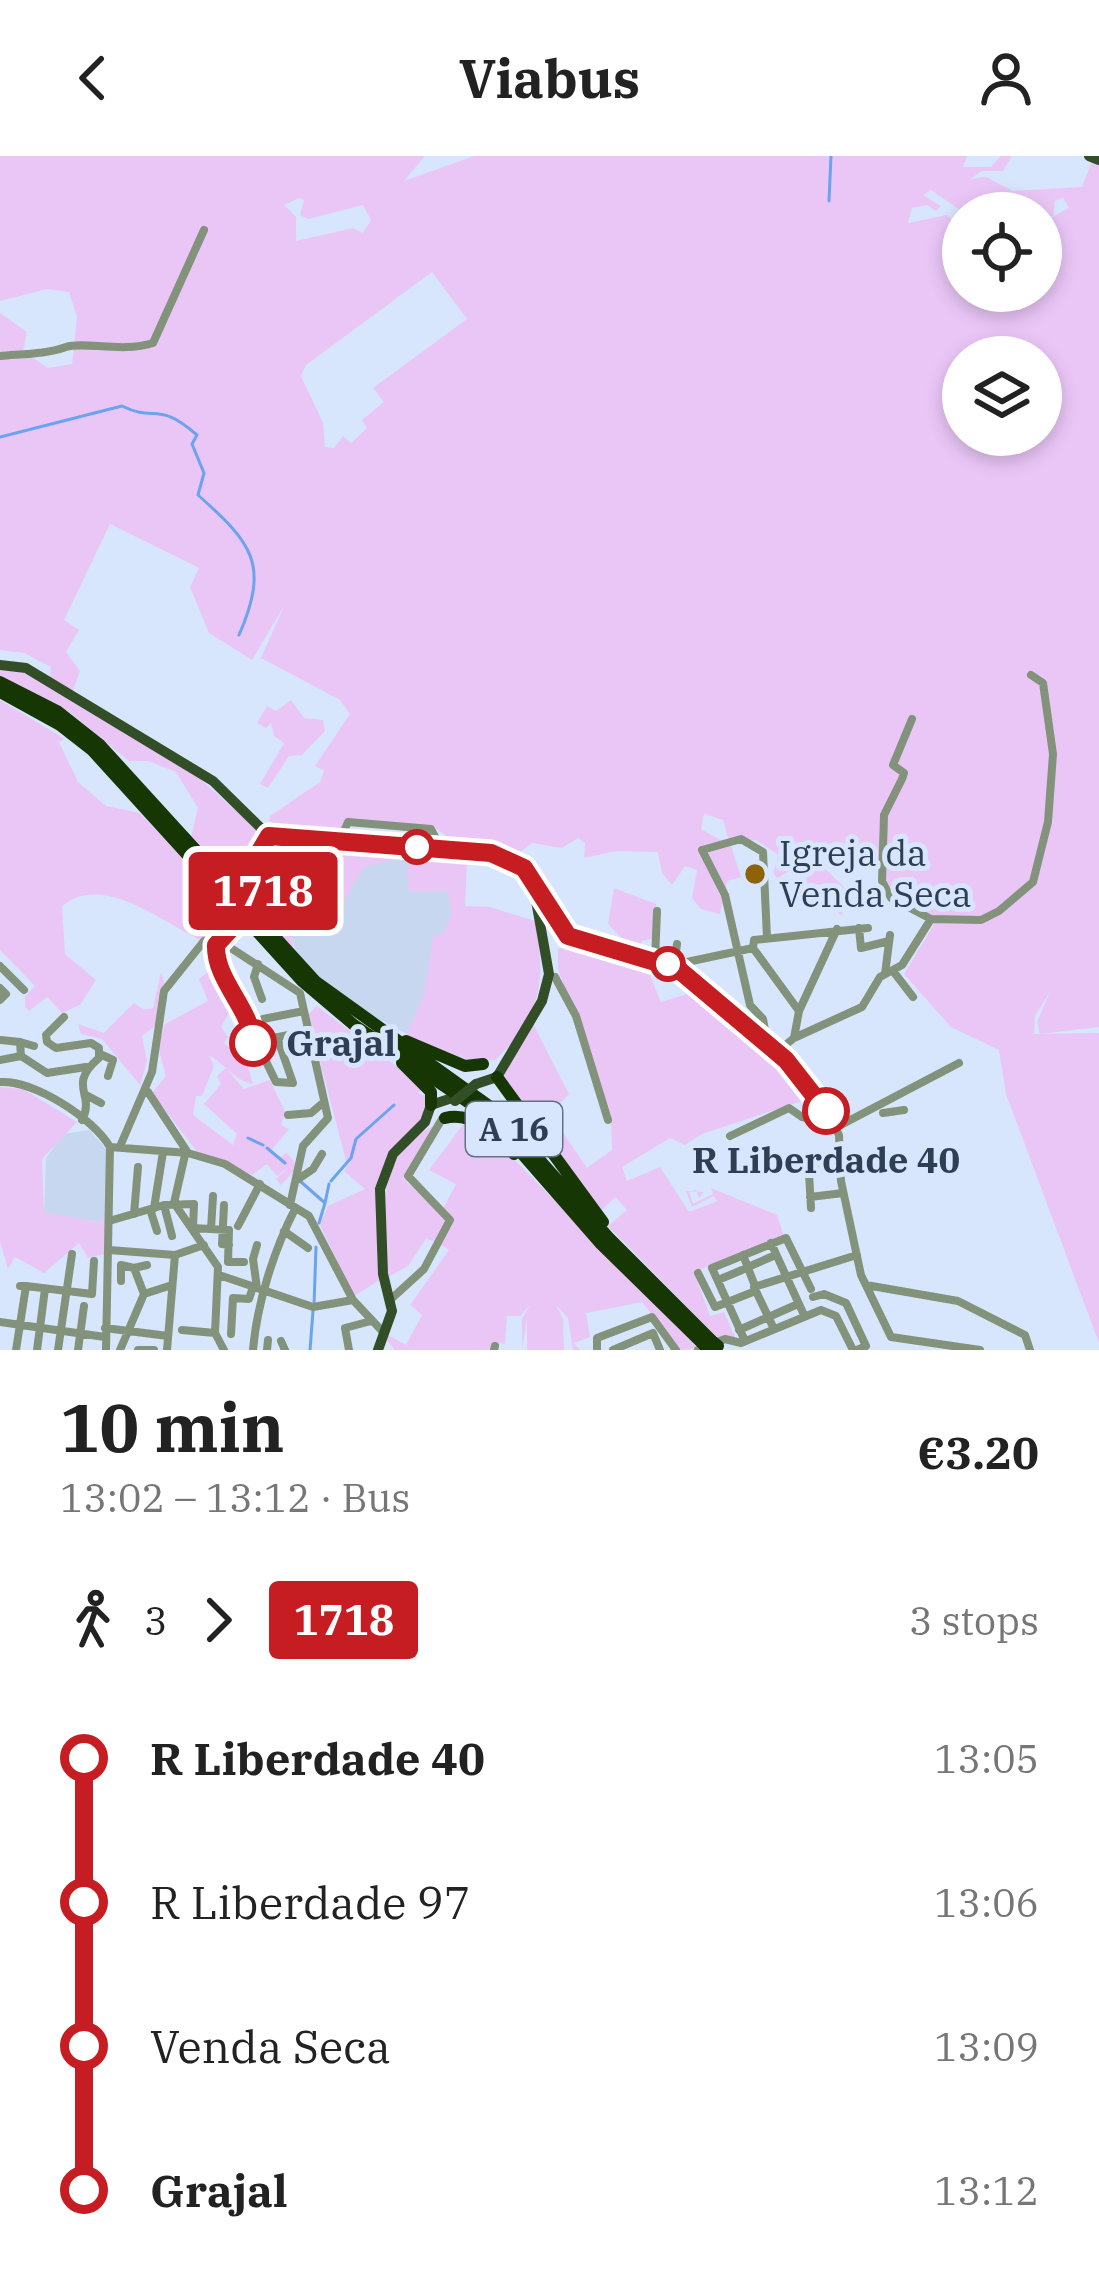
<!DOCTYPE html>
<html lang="en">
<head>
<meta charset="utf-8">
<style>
	body { margin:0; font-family:"IBM Plex Serif",serif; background:#f6f6f6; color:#222; height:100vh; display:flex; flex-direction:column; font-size:45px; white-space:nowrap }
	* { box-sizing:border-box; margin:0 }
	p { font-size:39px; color:#767676 }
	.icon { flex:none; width:66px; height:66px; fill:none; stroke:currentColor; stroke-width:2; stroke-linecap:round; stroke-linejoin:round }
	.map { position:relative; height:1194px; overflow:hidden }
	.details { display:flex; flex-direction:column; background:#fff; flex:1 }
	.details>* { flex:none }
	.badge { padding:0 24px; border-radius:9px; font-size:42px; line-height:78px }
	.fabs { position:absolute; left:942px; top:36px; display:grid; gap:24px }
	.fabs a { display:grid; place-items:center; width:120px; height:120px; border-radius:50%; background:#fff; box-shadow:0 6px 18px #0003; font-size:60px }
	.map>.badge { position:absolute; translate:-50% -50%; box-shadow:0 0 0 6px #fff }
	.legs { display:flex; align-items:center; gap:18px; height:132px; padding:0 60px; font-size:39px }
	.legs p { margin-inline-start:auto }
	.head { display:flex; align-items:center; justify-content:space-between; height:204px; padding:0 60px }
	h1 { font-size:66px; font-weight:700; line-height:90px }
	ul { padding:0 60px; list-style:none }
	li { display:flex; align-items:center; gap:42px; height:144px; font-size:45px }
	li i { display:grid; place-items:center; width:18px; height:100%; margin:0 15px; background:currentColor }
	li i::after { content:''; width:30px; height:30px; margin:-15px; border:9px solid; border-radius:50%; background:#fff }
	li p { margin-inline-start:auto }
	li:first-child i { background:linear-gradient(#0000 50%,currentColor 0) }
	li:last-child i { background:linear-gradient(currentColor 50%,#0000 0) }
	header { display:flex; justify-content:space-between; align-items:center; height:156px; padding:0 60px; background:#fff; font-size:54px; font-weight:700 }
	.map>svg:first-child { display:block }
</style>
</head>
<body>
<header><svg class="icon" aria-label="back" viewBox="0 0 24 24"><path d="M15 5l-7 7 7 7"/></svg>Viabus<svg class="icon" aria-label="person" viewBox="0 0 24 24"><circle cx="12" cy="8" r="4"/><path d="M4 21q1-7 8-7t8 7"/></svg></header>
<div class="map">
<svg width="1099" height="1194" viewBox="0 0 1099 1194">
	<rect width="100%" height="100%" fill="#d7e6fc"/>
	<path fill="#c6d7ef" d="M394,697L431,701L459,726L455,799L415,882L340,843L296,797L290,772L341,715Z
		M89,974L107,994L106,1060L98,1066L44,1057L46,1002L63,978Z"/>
	<path fill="#eac6f7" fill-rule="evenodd" d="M0,0H425L404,25L474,0H967L963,11H991L1001,0H1012L1003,15H982L970,23L986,21L1013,35L1082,31L1092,5L1099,8V871L1040,878L1037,866L1050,836L1035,860L1034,878L1099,877V1187L1006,938L999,894L951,871L904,818L939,760L932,763L890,740L880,707L864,709L817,687V705L843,730L857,733L862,743L843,744L842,760L825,742L817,752L810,750L816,739L804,736L801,718L793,713L777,722L773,717L779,699L756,684L729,685L723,664L704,658L701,673L731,690L741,721L727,725L720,758L701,753L692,742L697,714L685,710L672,729L662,717L658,696L616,695L584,702L585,687L578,682L562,692L532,687L516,699L462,691L435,672L347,665L337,676L287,674L269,665L270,660L320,626L324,615L315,610L350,558L340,544L261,502L284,450L252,504L209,477L190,431L199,412L110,368L64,464L79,474L66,496L80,515L72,536L49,526L51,511L24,497L0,494V157L27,176L23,195L48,212L72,208L77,161L69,136L47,133L0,145ZM931,34L964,57L978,49L990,57H1041V62L1053,60L1055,45L1063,42L1069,52L1041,67V135H963V76L947,59L908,67L912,52L927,49L936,55L941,50L923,39ZM299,42L304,44L300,59L308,63L363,49L371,64L363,77L353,72L296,85V61L284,49ZM432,116L467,163L373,232L384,246L362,264L367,272L351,287L343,280L334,292L325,291L323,267L301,220L306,209ZM963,201H1041V279H963Z
		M0,512L28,518L188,612L264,680L253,701L262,733L249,749L191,681L198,652L176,616L148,605H129L70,557L0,522Z
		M0,544L65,583L59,586L78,626L106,650L140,657L237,761L217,780L200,784C164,766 101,716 62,750L65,798L96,824L80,849L62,857L47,841L29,855L25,851V841L35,830L0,794Z
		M291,544L304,562L323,564L325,575L302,599L289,600L268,632L260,628L284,587L274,580L271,567L266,572L257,567L267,550L276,555Z
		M268,685L356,689L358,697L377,691L406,692L408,700L364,711L344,745L336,744L333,754L291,772L294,797L253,754L266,734L259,700Z
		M430,698L467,706L465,750L490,751L535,765C547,822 541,863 495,904H468L406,880L424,839L433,780L443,777L451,759L448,735L409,736L407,711Z
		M614,732L656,748L655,782L642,785L636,797L608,768Z
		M573,788L644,805L661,846L696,835L809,930L811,940L799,946L702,978L685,989L670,982L622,1011L627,1025L660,1011L689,1056L717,1045L714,1040L692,1051L686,1035L704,1036L699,1042L696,1034L689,1036L693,1048L713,1038L711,1032L777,1059L784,1080L694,1116L710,1160L724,1156L735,1181L718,1183L608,1070L627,1054L615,1041L601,1055L503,931V915L532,866L569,938L550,958L587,1012L612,994L611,959L558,813V793Z
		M212,813L234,848L221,871L228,881L224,887L247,907L253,928C237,926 224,908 209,899L214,910L202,940H196L193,959L233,989L237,978L204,948L221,928L217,920L226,912L244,933L270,924L285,956L281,969L289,973L271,995L280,1001L287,997L298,1011L281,1029L276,1023L288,1012L277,1020L267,1008L252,1019L198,997L152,937L166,920L158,891L165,868L208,845L199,823Z
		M161,816L165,829L157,869L142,880L147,905L140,929L102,883L81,878L78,868L104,877L134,847L144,854L153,852Z
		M317,850L424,931L418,937L426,940L427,957L386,1001L380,1124L354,1140L320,1069L328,1050L365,1033L344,1015L351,1005H346L308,859Z
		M0,931L23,933L77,966L42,1003L44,1056L98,1066L106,1060L105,1098L88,1102L79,1087L44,1117L15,1101L8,1113L0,1086Z
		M465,966L504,993L699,1192L680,1194L642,1146L586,1157L590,1181L574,1187L580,1194H573L568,1162L556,1149L563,1163L564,1194H527V1162L522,1194V1163L530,1149L520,1160H507L505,1188L494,1186L492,1194H395L386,1183L388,1179L406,1189L422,1159L410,1149L449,1094L441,1089L452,1060L443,1053L456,1028L429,1014Z
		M437,968L403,1022L446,1064L437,1086L426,1083L408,1110L386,1122C383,1064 373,996 437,968Z"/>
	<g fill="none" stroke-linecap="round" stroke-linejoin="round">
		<path stroke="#6ca3ee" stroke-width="3" d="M829,45L831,0
			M0,281L122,250C156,267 157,244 197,279L192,288L204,317L198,339C252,387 270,408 239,479
			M248,982L263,989
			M267,992L285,1007
			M300,1025L325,1047L319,1067
			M331,1025L351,1002L356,983L394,949
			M325,1047L329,1028
			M314,1149L316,1091
			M310,1194L313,1155"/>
		<path stroke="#82927b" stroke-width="8" d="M0,200C22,198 48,198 66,191C84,185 122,197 153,187L204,74
			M912,563L893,609L904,617L902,623L884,659L882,725L891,742L931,763L981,764L999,755L1033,726L1048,666L1053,598L1043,527L1031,519
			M344,675L348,666L431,673L441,692
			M538,739L575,784L678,813L786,904L817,937L839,979L841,1025L861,1119L891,1181L980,1194
			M254,747L264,730L257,700L269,680
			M859,772L861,792L889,785
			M767,782L763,696L741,683L702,694L725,739L750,849L763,863L767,885
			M217,783L300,837L328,962L303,990L290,1049
			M217,783L216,810L232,833L255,883
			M753,792L799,855
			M655,804L657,755
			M258,808L254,821L262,843
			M0,810L24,834
			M674,810L677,788
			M678,813L687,806L753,792L754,784L868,772
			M893,815L913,841
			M885,818L890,779
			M555,821L576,860L608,964
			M0,832L6,838L0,844
			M64,861L46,879L47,886L56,892L91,887L99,892V902C66,930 96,938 82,964
			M263,863L304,855
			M794,882L799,855L837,773
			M1,884L20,886
			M258,885L309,875
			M257,887L276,926L293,927L277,881
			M777,896L794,882L862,851L880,821L902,809L931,763
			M100,898L113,904L108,920
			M21,900L20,886L34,890
			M0,904L21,900L47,917L86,911
			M0,926C34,924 93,962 110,991L106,1194
			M148,936L188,997
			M86,939L101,947
			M883,957L904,954
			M288,959L311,957L324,946
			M837,971L959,907
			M730,980L789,952L802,961L835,968
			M121,988L152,916L164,835L204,785L217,783L235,767
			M110,991L188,997L225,1008L309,1060L353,1144L384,1177
			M808,1000L811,1052
			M792,1015L840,1012
			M297,1024L313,1013L322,998
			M810,1041L843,1037
			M174,1047L218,1111L215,1177L224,1194
			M174,1047L185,999
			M164,1049L172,1080
			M224,1049L222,1088L229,1089
			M154,1052L163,996
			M150,1053L157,1075
			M134,1058L138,1011
			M109,1065L164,1049L194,1048L193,1072L229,1074L228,1106H244
			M238,1070L260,1028
			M211,1073L213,1040
			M284,1075L308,1092
			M771,1087L804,1159
			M109,1094L175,1099L204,1089
			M743,1099L755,1130
			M748,1111L771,1101
			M134,1112L147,1109
			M698,1117L715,1151L753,1136
			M219,1119L313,1151L353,1144
			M718,1124L742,1114
			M866,1129L958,1145L1025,1179L1030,1194
			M26,1130L92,1138L94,1105
			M257,1132L253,1103L257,1089
			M144,1138L172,1129
			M813,1141L824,1138L846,1147L866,1190L857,1194
			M390,1144L424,1113L450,1064L408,1020L442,963
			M0,1166L105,1181
			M105,1172L168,1180
			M774,1173L754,1131L857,1099
			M182,1174L215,1177
			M739,1174L798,1148
			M231,1178L233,1142L249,1143L253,1131
			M281,1185L285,1194
			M745,1185L712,1112L786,1082L811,1133
			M16,1194L26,1130H20
			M37,1194L45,1133
			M58,1194L72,1098
			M78,1194L84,1150
			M120,1194L144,1138L134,1112L121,1109V1125
			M138,1194H154
			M167,1194L175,1099
			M253,1194C257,1147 274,1094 295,1053
			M267,1194L268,1184
			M349,1194L345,1172L371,1165
			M494,1194L495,1190
			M597,1194V1182L652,1161L676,1194
			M613,1194L653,1177L660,1194
			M698,1194L725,1183L741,1187L821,1154L836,1160L853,1194"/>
		<path stroke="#324e26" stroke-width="10" d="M1089,0L1099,4
			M0,509L26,512L213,625L269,680L491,697L515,704L532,722L549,818L542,845L497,921L476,928
			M378,1194L392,1155L383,1118L380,1033L393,998L425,966L431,949L452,942"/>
		<path stroke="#163603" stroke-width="12" d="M0,526L57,555L100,589L316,826L496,955L609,1082L713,1186
			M0,536L60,569L92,594L302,825L354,869L490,961L601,1088L704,1189
			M406,885L465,910L483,908
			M402,907L431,936V949
			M497,921L603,1066
			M445,962C473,955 497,979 514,998"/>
		<path stroke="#82927b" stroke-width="8" d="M235,767L254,747"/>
		<path stroke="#324e26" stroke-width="10" d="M455,945L476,928"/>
		<path stroke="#163603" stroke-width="12" d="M713,1186L718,1190
			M704,1189L709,1194"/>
	</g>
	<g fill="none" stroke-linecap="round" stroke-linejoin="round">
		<defs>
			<path id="line-1" d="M253,887C251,852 215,825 216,789L261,740L264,727L257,700L269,680L491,697L524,712L568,780L678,813L786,904L826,955"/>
		</defs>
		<use href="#line-1" stroke="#fff" stroke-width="27"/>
		<use href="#line-1" stroke="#c61d23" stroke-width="18"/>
	</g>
	<g fill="#fff" stroke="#c61d23" stroke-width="6">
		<circle cx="417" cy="691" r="15"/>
		<circle cx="668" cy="808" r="15"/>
		<circle cx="253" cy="887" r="21"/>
		<circle cx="826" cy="955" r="21"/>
	</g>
	<circle fill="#8e6208" stroke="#d7e6fc" stroke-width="4.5" cx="755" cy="718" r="12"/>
	<g text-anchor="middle" stroke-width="10" stroke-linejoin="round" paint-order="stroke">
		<rect fill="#d7e6fc" stroke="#617086" stroke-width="3" x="466" y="946" width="96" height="54" rx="9"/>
		<g font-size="33" font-weight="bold" fill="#2e3e53">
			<text x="514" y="985">A 16</text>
		</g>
		<g font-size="36" fill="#2e3e53" stroke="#d7e6fc" text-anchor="start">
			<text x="779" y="710">Igreja da<tspan x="779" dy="41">Venda Seca</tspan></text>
		</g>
		<g font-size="36" font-weight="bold" fill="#2e3e53" stroke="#d7e6fc" text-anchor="start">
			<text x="286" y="900">Grajal</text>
			<text x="826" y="1017" text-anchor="middle">R Liberdade 40</text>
		</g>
	</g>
</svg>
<div class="fabs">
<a><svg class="icon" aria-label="locate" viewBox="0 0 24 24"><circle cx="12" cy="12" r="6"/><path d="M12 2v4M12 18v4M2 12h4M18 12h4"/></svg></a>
<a><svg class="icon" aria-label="layers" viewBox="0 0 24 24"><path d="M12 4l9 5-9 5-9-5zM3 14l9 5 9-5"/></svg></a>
</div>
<b class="badge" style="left:263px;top:735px;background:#c61d23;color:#fff">1718</b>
</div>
<section class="details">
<div class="head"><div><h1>10 min</h1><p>13:02 – 13:12 · Bus</p></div><b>€3.20</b></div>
<div class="legs"><svg class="icon" aria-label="walk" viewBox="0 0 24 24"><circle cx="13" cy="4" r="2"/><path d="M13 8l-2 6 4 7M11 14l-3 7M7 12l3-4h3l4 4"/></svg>3<svg class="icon" aria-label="forward" viewBox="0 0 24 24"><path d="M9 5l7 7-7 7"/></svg><b class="badge" style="background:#c61d23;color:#fff">1718</b><p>3 stops</p></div>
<ul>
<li><i style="color:#c61d23"></i><b>R Liberdade 40</b><p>13:05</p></li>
<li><i style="color:#c61d23"></i><span>R Liberdade 97</span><p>13:06</p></li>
<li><i style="color:#c61d23"></i><span>Venda Seca</span><p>13:09</p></li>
<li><i style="color:#c61d23"></i><b>Grajal</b><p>13:12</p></li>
</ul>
</section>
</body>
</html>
